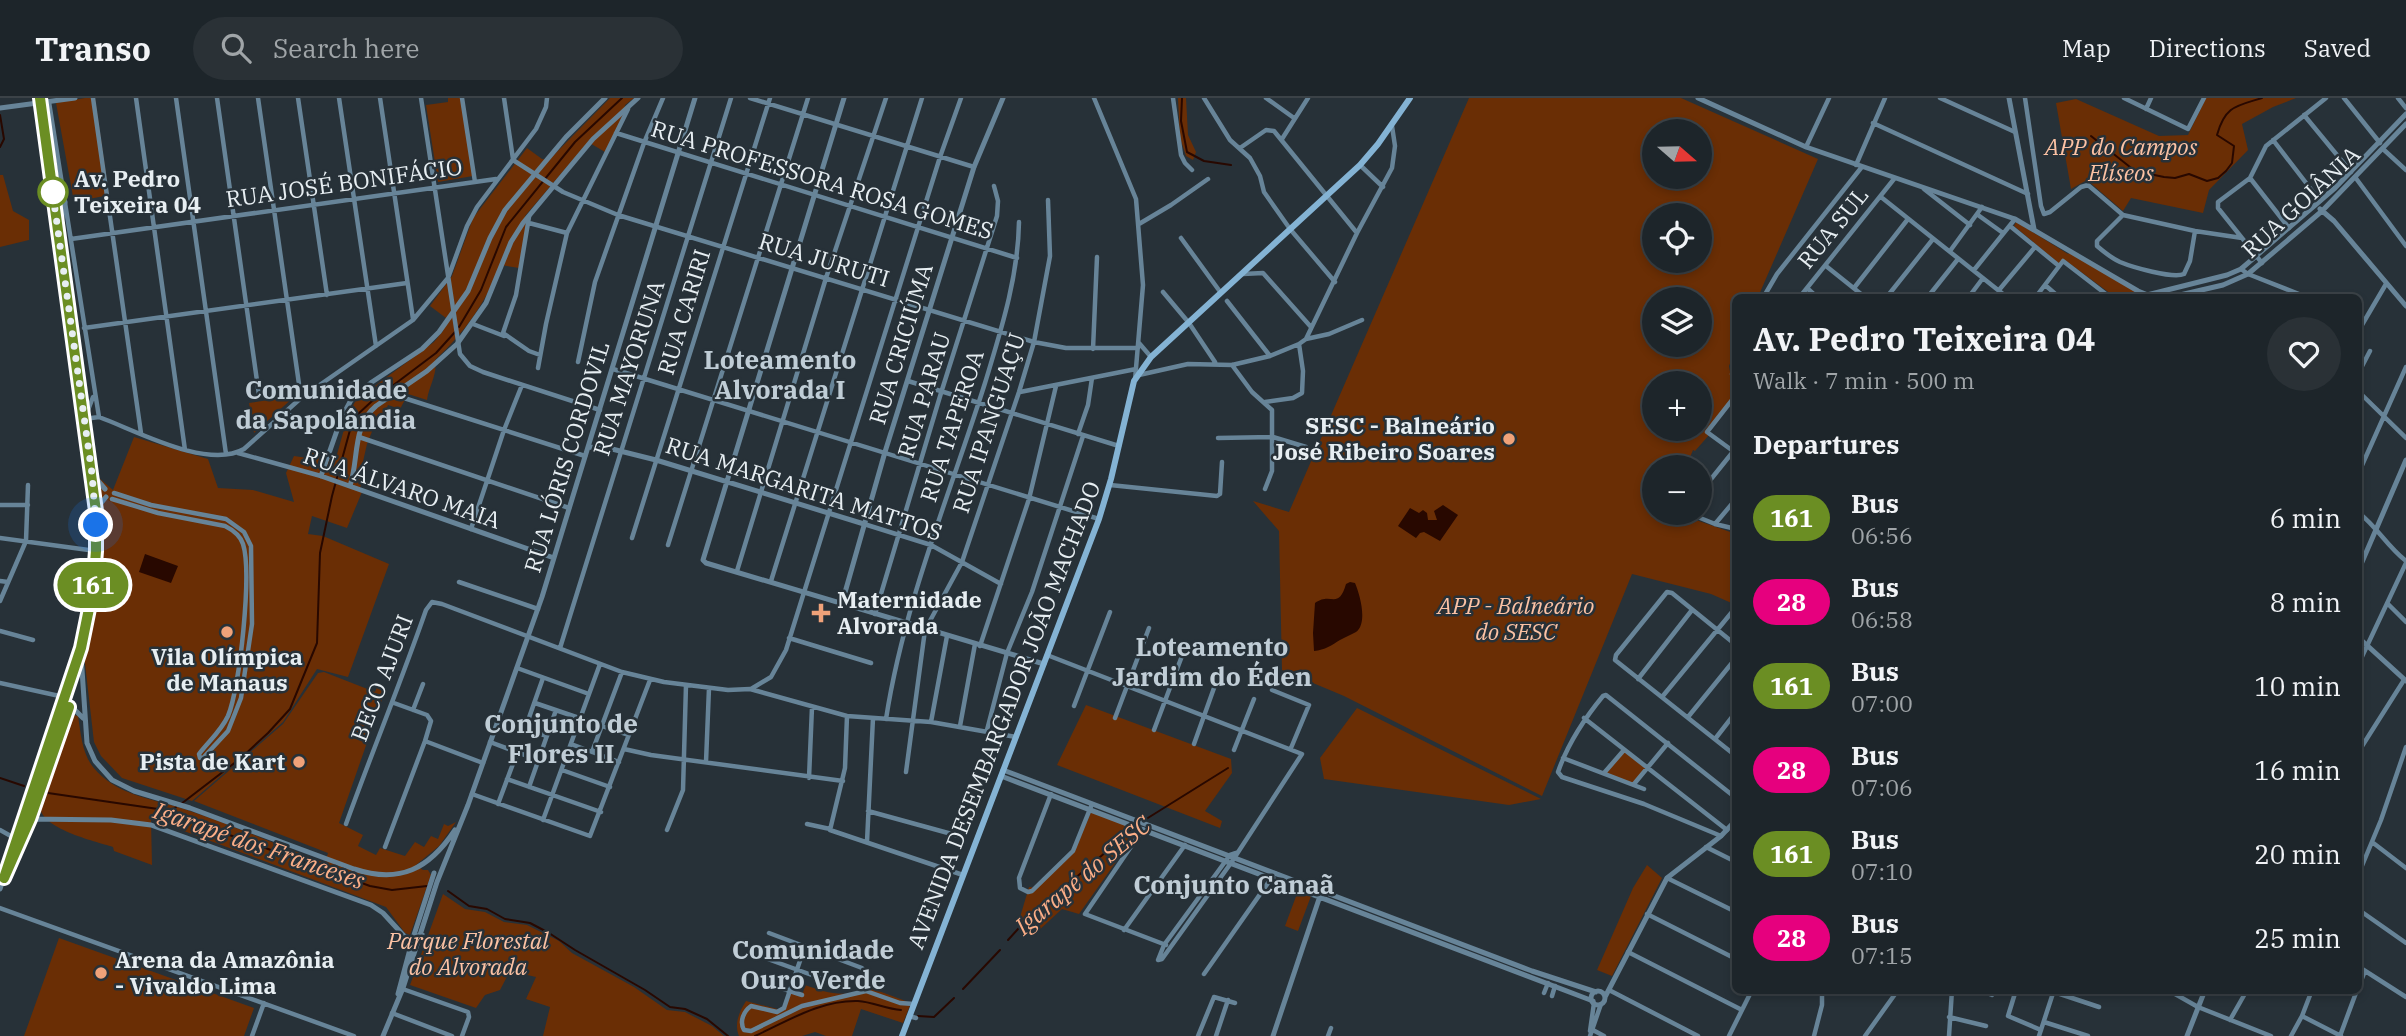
<!DOCTYPE html>
<html lang="en">
<head>
<meta charset="utf-8">
<style>
	body { margin:0; font-family:"IBM Plex Serif",serif; background:#2a3136; color:#f1f3f6; height:100vh; display:flex; flex-direction:column; font-size:26px; white-space:nowrap }
	* { box-sizing:border-box; margin:0 }
	p { font-size:23px; color:#a0a5a8 }
	.icon { flex:none; width:38px; height:38px; fill:none; stroke:currentColor; stroke-width:2; stroke-linecap:round; stroke-linejoin:round }
	.map { position:relative; flex:1; overflow:hidden }
	.panel { position:absolute; left:1732px; top:196px; width:630px; height:700px; display:flex; flex-direction:column; background:#1d252a; border-radius:10px; box-shadow:0 4px 10px #0003,0 0 0 2px #3b4247 }
	.panel>* { flex:none }
	.badge { padding:0 14px; border-radius:23px; font-size:24px; line-height:46px }
	.needle { width:46px; rotate:110deg }
	.controls { position:absolute; left:1642px; top:21px; display:grid; gap:14px }
	.controls a { display:grid; place-items:center; width:70px; height:70px; border-radius:50%; background:#1d252a; box-shadow:0 4px 10px #0003,0 0 0 2px #3b4247; font-size:35px }
	.you { position:absolute; width:35px; height:35px; margin:-18px; border:5px solid #fff; border-radius:50%; background:#1a73e8; box-shadow:0 0 0 10px #1a73e833 }
	.map>.badge { position:absolute; translate:-50% -50%; box-shadow:0 0 0 4px #fff }
	h2 { padding:0 21px; font-size:26px; line-height:63px }
	.round { display:grid; place-items:center; flex:none; width:74px; height:74px; border-radius:37px; background:#2a3136 }
	.summary { display:flex; align-items:center; justify-content:space-between; height:119px; padding:0 21px }
	h1 { font-size:33px; font-weight:700; line-height:52px }
	ul { padding:0; list-style:none }
	li { display:flex; align-items:center; gap:21px; height:84px; padding:0 21px }
	li div { flex:1 }
	li b { display:block; font-size:26px }
	li em { font-style:normal }
	li .badge { min-width:77px; font-weight:700; text-align:center }
	header { display:flex; align-items:center; gap:42px; box-sizing:border-box; height:98px; padding:0 35px; background:#1d252a; border-bottom:2px solid #3b4247 }
	header strong { font-size:33px }
	nav { display:flex; gap:38px; margin-inline-start:auto; font-size:24px }
	.search { width:490px; height:63px; background:#2a3136; display:flex; align-items:center; gap:18px; box-sizing:border-box; padding:0 24px; border-radius:38px; color:#a0a5a8; font-size:26px }
	.map>svg:first-child { display:block }
</style>
</head>
<body>
<header>
<strong>Transo</strong>
<div class="search"><svg class="icon" aria-label="search" viewBox="0 0 24 24"><circle cx="10" cy="10" r="6"/><path d="M15 15l6 6"/></svg>Search here</div>
<nav><a>Map</a><a>Directions</a><a>Saved</a></nav>
</header>
<div class="map">
<svg width="2406" height="938" viewBox="0 0 2406 938">
	<rect width="100%" height="100%" fill="#273138"/>
	<path fill="#6a2e05" fill-rule="evenodd" d="M85,0H95L109,97L74,104L56,5Z
		M448,0H461L473,78L438,84L426,7L448,4Z
		M610,0H634L625,7L624,17L605,54L588,44L525,118L529,124L519,170L501,167C485,205 466,233 435,262C438,275 429,288 427,302L408,296L400,311L388,307L384,316H379L367,346L362,368L366,371L359,393L362,394L347,430L312,418L308,436L323,438L389,466L348,579L317,571L283,624L192,703L122,680L101,658L94,644L84,557L95,511L101,455L98,379L113,392L134,339L208,361L218,390L253,392L294,404L286,375L294,358L307,360L309,353L336,360L348,317L356,302L434,244L443,233L446,220L430,208L452,178L473,120L527,50L542,61L549,62Z
		M1178,0H1186L1188,37L1196,54L1193,62L1186,58L1180,40Z
		M1469,0H1681L1818,61L1758,199L1736,200V251L1729,268L1732,285L1736,289V297L1708,332L1709,337L1695,353L1693,352L1686,369H1654V415H1676L1736,436V507L1711,496L1632,476L1542,698L1344,598L1282,572L1279,433L1253,403L1289,414ZM1654,33H1699V79H1654ZM1654,117H1699V163H1654ZM1654,201H1699V247H1654ZM1654,285H1699V331H1654Z
		M2206,0H2296L2273,9L2242,26L2248,52L2209,92L2203,115L2131,100L2123,113L2087,82L2071,91L2056,5L2076,1L2159,38L2188,37Z
		M0,77H3L13,113L29,122V142L0,149Z
		M2016,124L2068,156L2070,154L2145,199H2115L2065,162L2061,167L2014,128Z
		M295,298L254,335L249,305Z
		M324,574L375,594L378,587L386,590L339,725L363,737L358,748L376,757L380,750L405,758L415,744L424,749L431,738L438,741L444,726L448,728L456,724L439,748L416,767L423,772H428L431,777L410,837L405,835L386,809L168,727L151,722L152,767L114,753L113,749C94,743 37,730 40,706L70,619L74,617L78,618C81,636 82,655 93,669C117,698 151,700 184,711C232,727 278,747 325,765L328,755L194,703L283,626L318,575Z
		M1086,607L1231,661L1232,675L1205,713L1222,723L1220,730L1057,667Z
		M1357,610L1541,701L1509,707L1324,681L1320,660Z
		M1624,652L1648,669L1634,686L1604,675Z
		M1092,712L1140,730L1079,816L1062,811L1036,835L1018,826L1029,789L1037,790L1075,752Z
		M1647,767L1662,780L1612,878L1597,872L1633,790Z
		M1298,793L1311,798L1298,833L1285,828Z
		M443,796L465,811L485,814L504,824L527,827L559,843L572,855L634,889L667,912L685,914L712,928L724,938H543L550,909L526,901L536,879L510,873L500,892L485,897L476,910L410,887Z
		M59,840L254,910L244,938H24Z
		M805,887C827,895 846,901 868,889L911,905L903,925L861,911L852,938H826L815,934L802,938H739C734,926 739,914 746,903L781,912L791,892L803,895Z"/>
	<path fill="#280800" d="M1443,407L1458,417L1440,443L1424,434L1420,435L1416,440L1398,428L1410,410L1419,415L1423,412L1427,415L1428,422H1437L1434,413Z
		M145,456L178,468L171,485L139,474Z
		M1350,484L1355,485C1360,497 1368,525 1356,534C1351,537 1345,539 1340,542C1332,547 1325,552 1314,553L1313,535L1315,505C1331,493 1338,513 1346,486Z"/>
	<g fill="none" stroke-linecap="round" stroke-linejoin="round">
		<path stroke="#280800" stroke-width="2" d="M1182,0L1181,23L1187,54L1204,63L1231,67
			M0,17L4,41L0,49
			M2091,38L2135,73L2164,79L2175,80L2189,76L2207,83L2218,80L2226,73L2232,65L2234,48L2217,37C2225,8 2236,8 2262,0
			M459,229L481,192L506,129L575,44L622,0
			M0,680L24,688
			M48,695L158,711L370,788L392,792L427,788
			M181,706L241,660L268,635L290,611L317,545L320,455L332,398L350,332L357,317L371,304L436,255L455,234
			M169,715L176,709
			M1143,723L1228,670
			M448,793L469,808L487,811L505,821L530,825L549,835L575,852L645,892L670,909L685,911L707,921L728,938
			M1008,842L1027,821L1133,731
			M963,891L1000,852
			M918,918L934,919L954,900
			M755,938C788,923 820,902 858,903C873,904 886,911 901,912"/>
		<path stroke="#678498" stroke-width="4.5" d="M93,0L141,335
			M136,0L185,352
			M176,0L226,356
			M217,0L259,297
			M258,0L301,300
			M298,0L327,197
			M339,0L376,248
			M380,0L413,221
			M421,0L460,256L470,268L483,274L600,312
			M462,0L475,84
			M504,0L513,61
			M750,0L974,69
			M1094,0L1136,101L1143,187L1135,282
			M1173,0L1181,57L1185,65L1192,72
			M1204,0L1230,42L1250,60L1260,78L1264,94L1290,131L1335,184
			M1266,0L1294,20
			M1940,0L2015,34
			M2025,0L2041,108L2044,116L2050,114L2081,89L2088,87L2123,117L2195,133L2242,140
			M2124,0L2188,31L2204,0
			M2344,0L2380,45
			M2398,0L2406,10
			M49,4L99,319
			M2146,11L2151,0
			M2304,17L2351,74
			M1873,25L2028,96
			M616,35L1017,160
			M1282,41L1308,0
			M2273,42L2320,103
			M1806,49L1829,0
			M1240,50L1266,32L1274,33L1357,135
			M2383,51L2406,72
			M513,62L563,94L618,117L1034,244L1066,250H1138
			M1360,67L1383,89
			M1856,67L1885,0
			M2355,79L2406,148
			M2250,80L2289,130
			M1924,91L1970,127
			M1881,99L2008,200
			M1978,117L2003,135
			M2123,117L2097,143V148C2104,154 2111,160 2120,164C2132,169 2173,181 2184,176L2190,163L2195,133
			M529,119L516,197L503,235L529,253L540,257
			M529,125L567,135
			M1139,126L1171,107L1208,81
			M2010,128L2059,168
			M1181,140L1221,195
			M71,141L496,81
			M1950,153L1982,109
			M2262,165L2218,110V104L2250,80L2266,48L2326,0
			M1826,168L1866,200
			M2241,171L2248,176L2309,200
			M1974,172L2015,121
			M1243,176L1263,175L1311,229
			M2045,187L2060,200
			M1807,190L1818,200
			M1854,190L1908,121
			M1999,192L2035,149
			M1163,194L1189,225L1215,264
			M1763,200L1777,176L1861,70
			M1799,200L1894,81
			M1886,200L1933,141
			M1927,200L1958,161
			M1968,200L1983,180
			M2035,200L2063,163L2111,200
			M1227,203L1270,258
			M473,226L504,238
			M84,230L407,185
			M2359,232L2386,186
			M1306,241L1357,135L1392,70L1395,48L1392,28
			M1139,245L1151,259
			M1093,251L1097,159
			M1736,261L1732,276L1736,285
			M578,264L595,184L644,45L663,0
			M1232,267L1252,294L1272,312V373L1265,391
			M538,270L546,226L567,135L628,11
			M613,271L1099,421
			M2359,274L2370,253
			M1139,277L1188,266L1232,267L1270,258L1299,246L1306,241L1329,236L1362,222
			M908,283L1119,348
			M1020,294L1136,271
			M2359,294L2406,340
			M396,295L404,300L585,358
			M1265,304L1293,300L1302,295L1303,273L1299,246
			M284,315L309,324
			M85,320L93,299
			M84,321L99,319C135,332 207,372 244,351L301,300L413,222L448,180L467,128L477,109L536,31L546,9L547,0
			M1078,336L1088,307L1092,280
			M359,339L569,410
			M1218,340L1273,339L1306,349
			M1733,353L1707,334L1736,297
			M238,355L321,378
			M2359,374L2406,269
			M1110,387L1217,398L1220,396L1222,364
			M1699,396L1736,350
			M112,401L158,415L225,428C233,432 240,437 243,446C252,474 240,590 228,618C221,633 209,643 199,656L200,660H203L228,633L241,600L252,526L251,448L244,434L226,421L151,407L114,395
			M0,407H28
			M1688,415L1715,426L1736,431
			M2359,415C2377,429 2387,448 2406,463
			M864,426L931,447L1001,486
			M1715,426L1736,401
			M471,431L504,332L522,287
			M0,440L96,453
			M632,440L770,0
			M668,447L808,0
			M737,473L826,180L886,0
			M0,483L8,484
			M771,483L922,0
			M459,484L538,511
			M0,503L26,443L28,387
			M2388,506L2406,524
			M875,516L941,295L997,118L998,103L994,88
			M0,533L33,542
			M789,540L871,565
			M1736,547L1672,495L1667,494L1616,557L1615,562L1736,658
			M980,548L1029,401L1056,288
			M560,550L731,0
			M1047,557L1302,656L1231,765L1162,861L1158,862L1164,847L1230,757L1236,755
			M2359,565L2406,465
			M517,570L589,596
			M1638,581L1692,512
			M0,585L64,599
			M751,591L771,579L786,552L940,59L961,0
			M1272,592L1309,607L1291,650
			M1662,599L1732,514L1736,513
			M535,605L629,637
			M1074,608L1110,514
			M413,612L423,586
			M847,618L845,670L830,732L963,777
			M1688,619L1736,560
			M1115,620L1149,530
			M1584,620L1727,732
			M886,621C904,505 950,396 985,285C1001,232 1018,180 1019,124
			M498,622L547,638
			M931,624L947,538
			M960,628L975,546
			M525,631L543,580
			M987,632L1007,555L1032,494L1083,338
			M1154,632L1185,550
			M1715,641L1736,614
			M425,643L483,665
			M490,644L538,662
			M571,646L619,664
			M1194,646L1214,590
			M624,651L651,657L843,683
			M1234,652L1254,601
			M2359,653L2404,582
			M592,654L622,574
			M1563,660L1644,691
			M706,664L709,590
			M562,672L610,689
			M906,674L925,532L962,464L1019,294L1034,244L1050,158L1048,102
			M1604,675L1624,652
			M809,680L812,609
			M507,681L601,714
			M1634,686L1668,645
			M529,689L556,612
			M472,696L590,738L650,582
			M1051,696L1019,780L1020,790L1028,794L1032,793L1073,753L1092,706
			M498,706L517,655
			M868,713L959,738
			M543,722L600,566
			M346,726C372,654 401,584 426,512L432,504L442,506L622,574L664,584L728,592L750,591L847,618L931,624L1016,639
			M807,726L830,731
			M1143,731L1085,816L1166,847
			M0,732L16,741
			M667,732L683,692L686,587
			M1721,738L1644,706L1562,679L1558,674C1568,645 1584,621 1603,598L1606,597L1736,700
			M867,744L873,620
			M2372,744L2406,770
			M385,749L425,643L431,623L427,617L394,605
			M1706,749L1736,764
			M2359,775L2381,722L2406,649
			M1667,780L1736,814
			M0,810L354,938
			M2359,812L2406,845
			M1647,816L1736,861
			M1124,832L1185,747
			M769,835L862,870L865,875L866,893
			M1628,854L1742,912
			M765,860L831,884
			M2359,869L2406,899
			M1204,876L1275,775
			M756,882L802,897
			M2359,888L2365,873
			M400,890L468,914L469,919L462,938
			M1609,892L1698,938
			M1979,892L1992,897
			M2016,892L2008,918L2041,932
			M2168,892L2198,909L2271,938
			M2054,894L2099,909
			M1544,895L1548,885
			M1552,898L1555,888
			M784,910L777,914L751,908C744,913 739,923 744,932L751,933L802,908L866,893L900,905L914,906
			M784,910L805,848
			M392,915L452,938
			M909,918L916,920
			M2302,918L2341,938
			M1949,919L1986,928
			M2230,922L2247,892
			M2044,924L2088,938
			M1591,931L1604,938
			M1590,933L1594,905
			M252,938L264,905
			M1198,938L1214,899L1235,905
			M1216,938L1228,902
			M1328,938L1331,930
			M1590,938L1601,906
			M1729,938L1752,892
			M1814,938L1822,907V892
			M1865,938L1898,892
			M1949,938L1952,892
			M2039,938L2054,892
			M2291,938L2302,918L2312,892
			M2340,938L2357,892"/>
		<path stroke="#678498" stroke-width="5" d="M844,0L703,462L706,465L1044,566
			M1698,0L1806,49L2015,121L2138,193L2155,200
			M2009,0L2034,131
			M0,10L75,0
			M2320,111L2334,123L2406,208
			M60,129L65,104
			M2147,197L2227,177L2241,171L2335,90L2406,16
			M2167,200L2223,187L2248,176L2322,113L2406,26
			M589,349L612,351L656,362L864,426
			M93,377L105,391
			M350,388C359,361 352,328 376,308L427,273L457,246L486,205L511,144L523,125L593,41L638,0
			M97,410L106,399
			M554,460L321,378L341,321L351,302L372,284L422,251L439,234L468,193L490,140L505,112L566,39L605,0
			M2359,471L2406,362
			M842,505L885,354L974,69L1003,0
			M2359,540L2406,583
			M81,557L87,645L95,663L112,682L134,693L190,710L354,771C400,786 429,771 455,732
			M66,609L74,611L83,620
			M1003,672L1532,873L1596,894
			M1001,678L1593,903
			M30,721L111,722L151,727L371,807L383,815L405,839L413,840L422,836
			M15,754L33,712L69,609
			M4,780L27,704L81,550L89,513L96,453L92,376L40,0
			M0,791L4,779
			M1591 900a7 7 0 1 1 14 0a7 7 0 1 1-14 0Z
			M398,896L413,840L434,775
			M1605,899L1667,780L1721,738L1736,722
			M383,938L403,890L437,784L468,707L542,499L695,0
			M1273,938L1320,798
			M2187,938L2205,892"/>
		<path stroke="#84b3d4" stroke-width="6" d="M902,938L1099,421L1111,381L1134,283L1151,259L1360,67L1378,46L1410,0"/>
	</g>
	<g fill="none" stroke-linecap="round" stroke-linejoin="round">
		<defs>
			<path id="line" d="M40,0L96,413V453L93,491L81,550L4,780L30,721L69,609"/>
		</defs>
		<use href="#line" stroke="#fff" stroke-width="16"/>
		<use href="#line" stroke="#6b8e23" stroke-width="10"/>
		<path stroke="#e7eef2" stroke-width="7" stroke-dasharray="0 12.6" d="M53,94L52,90L92,376L96,427"/>
	</g>
	<circle fill="#fff" stroke="#6b8e23" stroke-width="3.5" cx="53" cy="94" r="14"/>
	<g fill="#f0a279" stroke="#273138" stroke-width="2.5">
		<circle cx="1509" cy="341" r="7"/>
		<path d="M817.5 504.5h7v7h7v7h-7v7h-7v-7h-7v-7h7z"/>
		<circle cx="227" cy="534" r="7"/>
		<circle cx="299" cy="664" r="7"/>
		<circle cx="101" cy="875" r="7"/>
	</g>
	<g text-anchor="middle" stroke-width="5" stroke-linejoin="round" paint-order="stroke">
		<g font-size="23" font-style="italic" fill="#fcc2a4" stroke="#273138">
			<text x="2121" y="57">APP do Campos<tspan x="2121" dy="26">Elíseos</tspan></text>
			<text x="1516" y="516">APP - Balneário<tspan x="1516" dy="26">do SESC</tspan></text>
			<text x="468" y="851">Parque Florestal<tspan x="468" dy="26">do Alvorada</tspan></text>
		</g>
		<g font-size="23" font-weight="bold" fill="#e7eef2" stroke="#273138" text-anchor="start">
			<text x="74" y="89">Av. Pedro<tspan x="74" dy="26">Teixeira 04</tspan></text>
		</g>
		<g font-size="23" fill="#e7eef2" stroke="#273138">
			<text transform="translate(822 82) rotate(17)" y="8">RUA PROFESSORA ROSA GOMES</text>
			<text transform="translate(344 85) rotate(-8)" y="8">RUA JOSÉ BONIFÁCIO</text>
			<text transform="translate(2301 104) rotate(-43)" y="8">RUA GOIÂNIA</text>
			<text transform="translate(1833 130) rotate(-51)" y="8">RUA SUL</text>
			<text transform="translate(824 162) rotate(17)" y="8">RUA JURUTI</text>
			<text transform="translate(684 214) rotate(-73)" y="8">RUA CARIRI</text>
			<text transform="translate(901 246) rotate(-73)" y="8">RUA CRICIÚMA</text>
			<text transform="translate(629 270) rotate(-72)" y="8">RUA MAYORUNA</text>
			<text transform="translate(924 297) rotate(-73)" y="8">RUA PARAU</text>
			<text transform="translate(989 325) rotate(-72)" y="8">RUA IPANGUAÇU</text>
			<text transform="translate(952 328) rotate(-72)" y="8">RUA TAPEROA</text>
			<text transform="translate(567 359) rotate(-73)" y="8">RUA LÓRIS CORDOVIL</text>
			<text transform="translate(402 390) rotate(19)" y="8">RUA ÁLVARO MAIA</text>
			<text transform="translate(804 391) rotate(18)" y="8">RUA MARGARITA MATTOS</text>
			<text transform="translate(382 580) rotate(-69)" y="8">BECO AJURI</text>
			<text transform="translate(1004 617) rotate(-69)" y="8">AVENIDA DESEMBARGADOR JOÃO MACHADO</text>
		</g>
		<g font-size="23" font-weight="bold" fill="#e7eef2" stroke="#273138" text-anchor="end">
			<text x="1495" y="336">SESC - Balneário<tspan x="1495" dy="26">José Ribeiro Soares</tspan></text>
			<text x="837" y="510" text-anchor="start">Maternidade<tspan x="837" dy="26">Alvorada</tspan></text>
			<text x="227" y="567" text-anchor="middle">Vila Olímpica<tspan x="227" dy="26">de Manaus</tspan></text>
			<text x="285" y="672">Pista de Kart</text>
			<text x="115" y="870" text-anchor="start">Arena da Amazônia<tspan x="115" dy="26">- Vivaldo Lima</tspan></text>
		</g>
		<g font-size="24" font-style="italic" fill="#fbae87" stroke="#273138">
			<text transform="translate(259 748) rotate(19)" y="8">Igarapé dos Franceses</text>
			<text transform="translate(1083 778) rotate(-40)" y="8">Igarapé do SESC</text>
		</g>
		<g font-size="26" font-weight="bold" fill="#c0cdd6" stroke="#273138">
			<text x="780" y="271">Loteamento<tspan x="780" dy="30">Alvorada I</tspan></text>
			<text x="326" y="301">Comunidade<tspan x="326" dy="30">da Sapolândia</tspan></text>
			<text x="1212" y="558">Loteamento<tspan x="1212" dy="30">Jardim do Éden</tspan></text>
			<text x="561" y="635">Conjunto de<tspan x="561" dy="30">Flores II</tspan></text>
			<text x="1234" y="796">Conjunto Canaã</text>
			<text x="813" y="861">Comunidade<tspan x="813" dy="30">Ouro Verde</tspan></text>
		</g>
	</g>
</svg>
<div class="controls">
<a><svg class="needle" viewBox="-14 -14 28 28"><path d="M0-13l5 13h-10z" fill="#e53935"/><path d="M0 13l5-13h-10z" fill="#a0a5a8"/></svg></a>
<a><svg class="icon" aria-label="locate" viewBox="0 0 24 24"><circle cx="12" cy="12" r="6"/><path d="M12 2v4M12 18v4M2 12h4M18 12h4"/></svg></a>
<a><svg class="icon" aria-label="layers" viewBox="0 0 24 24"><path d="M12 4l9 5-9 5-9-5zM3 14l9 5 9-5"/></svg></a>
<a>+</a>
<a>−</a>
</div>
<div class="you" style="left:96px;top:427px"></div>
<b class="badge" style="left:93px;top:487px;background:#6b8e23;color:#fff">161</b>
<section class="panel">
<div class="summary"><div><h1>Av. Pedro Teixeira 04</h1><p>Walk · 7 min · 500 m</p></div><a class="round"><svg class="icon" aria-label="heart" viewBox="0 0 24 24"><path d="M12 20l-8-8c-3-5 5-10 8-4 3-6 11-1 8 4z"/></svg></a></div>
<h2>Departures</h2>
<ul>
<li><span class="badge" style="background:#6b8e23;color:#fff">161</span><div><b>Bus</b><p>06:56</p></div><em>6 min</em></li>
<li><span class="badge" style="background:#e6007e;color:#fff">28</span><div><b>Bus</b><p>06:58</p></div><em>8 min</em></li>
<li><span class="badge" style="background:#6b8e23;color:#fff">161</span><div><b>Bus</b><p>07:00</p></div><em>10 min</em></li>
<li><span class="badge" style="background:#e6007e;color:#fff">28</span><div><b>Bus</b><p>07:06</p></div><em>16 min</em></li>
<li><span class="badge" style="background:#6b8e23;color:#fff">161</span><div><b>Bus</b><p>07:10</p></div><em>20 min</em></li>
<li><span class="badge" style="background:#e6007e;color:#fff">28</span><div><b>Bus</b><p>07:15</p></div><em>25 min</em></li>
</ul>
</section>
</div>
</body>
</html>
